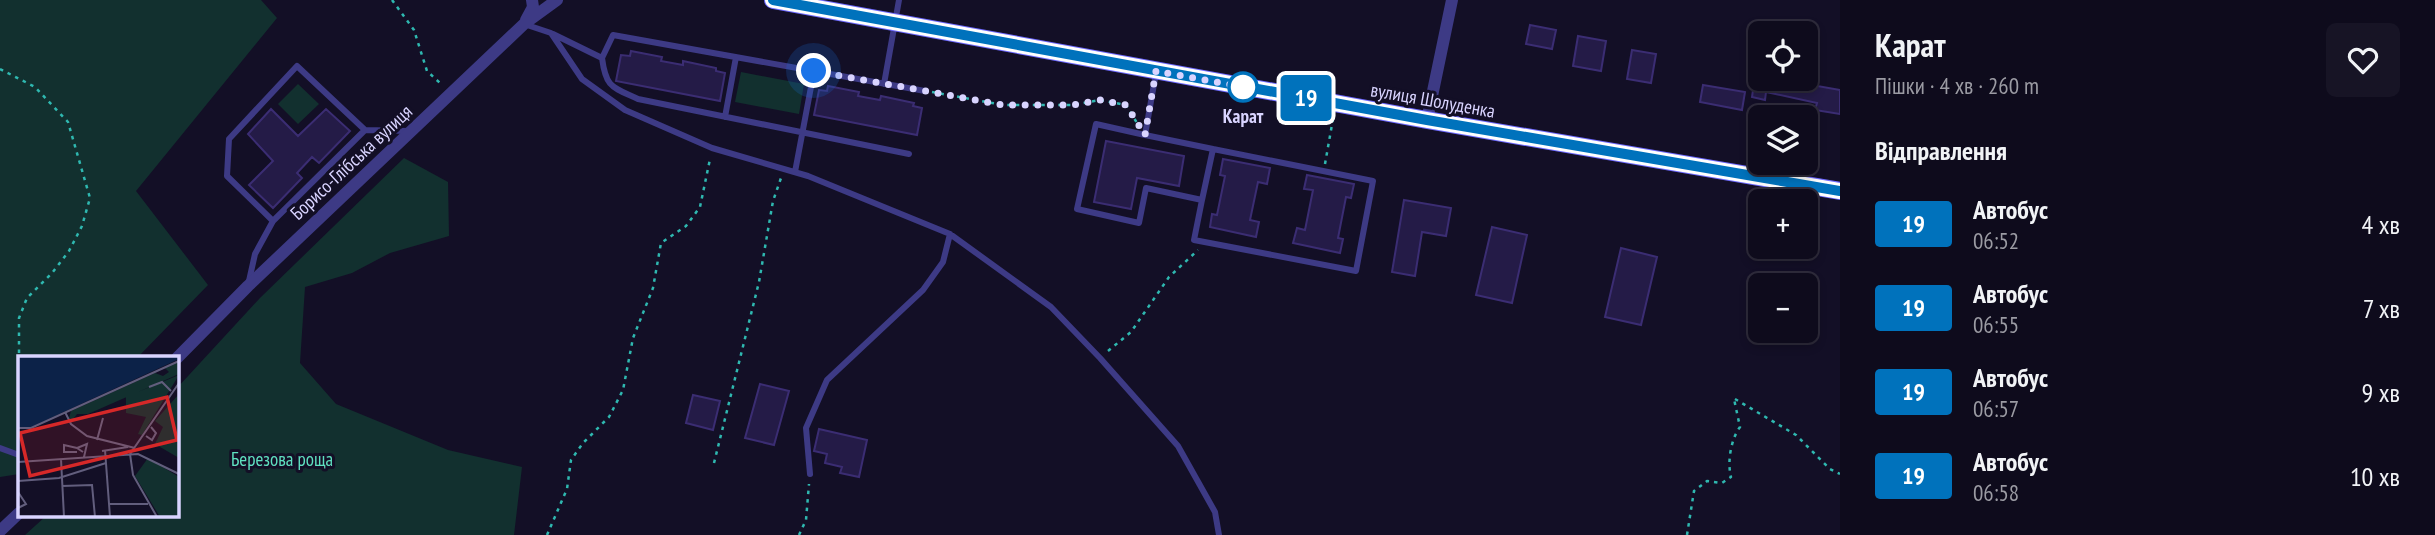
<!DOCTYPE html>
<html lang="uk">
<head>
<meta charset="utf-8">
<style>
	body { margin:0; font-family:"PT Sans Narrow",sans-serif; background:#171425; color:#f1f3f6; height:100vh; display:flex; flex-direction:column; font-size:26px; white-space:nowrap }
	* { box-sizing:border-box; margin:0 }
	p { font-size:23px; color:#9b9ba3 }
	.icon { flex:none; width:38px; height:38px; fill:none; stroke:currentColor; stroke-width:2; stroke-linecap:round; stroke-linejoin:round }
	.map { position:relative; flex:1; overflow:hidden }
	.drawer { display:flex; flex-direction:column; background:#0e0b1c; width:595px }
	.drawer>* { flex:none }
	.badge { padding:0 14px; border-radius:5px; font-size:24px; line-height:46px }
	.tools { position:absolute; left:1748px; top:21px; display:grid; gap:14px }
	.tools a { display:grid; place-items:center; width:70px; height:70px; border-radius:10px; background:#0e0b1c; box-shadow:0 4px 10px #0003,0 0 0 2px #2e2b3b; font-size:35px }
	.you { position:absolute; width:35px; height:35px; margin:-18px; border:5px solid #fff; border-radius:50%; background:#1a73e8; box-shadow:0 0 0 10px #1a73e833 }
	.map>.badge { position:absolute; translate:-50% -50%; box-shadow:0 0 0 4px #fff }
	h2 { padding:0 35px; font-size:26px; line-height:63px }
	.round { display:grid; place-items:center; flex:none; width:74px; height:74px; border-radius:10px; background:#171425 }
	.head { display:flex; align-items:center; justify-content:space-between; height:119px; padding:0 35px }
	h1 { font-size:33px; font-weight:600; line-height:52px }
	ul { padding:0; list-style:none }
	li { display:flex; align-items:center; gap:21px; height:84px; padding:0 35px }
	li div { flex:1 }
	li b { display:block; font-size:26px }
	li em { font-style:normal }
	li .badge { min-width:77px; font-weight:700; text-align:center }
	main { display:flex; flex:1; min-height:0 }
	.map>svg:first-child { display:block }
</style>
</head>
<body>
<main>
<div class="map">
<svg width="1840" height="535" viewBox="0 0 1840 535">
	<rect width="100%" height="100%" fill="#130f26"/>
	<path fill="#12302f" d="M0,0H261L277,18L136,191L208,285L137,358H19V474L0,477Z
		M741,72L804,84L799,114L735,102Z
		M298,84L319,104L298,124L278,104Z
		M404,158L448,182L449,236L390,253L352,273L305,287L300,363L336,404L448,450L522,467L514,535H25L46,516H177V388L260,298Z"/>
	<path fill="#241b47" stroke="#3b2d73" stroke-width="2" d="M1530,25L1556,30L1552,49L1526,44Z
		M1578,36L1606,41L1601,71L1573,66Z
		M1632,50L1656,54L1651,83L1627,79Z
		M631,51L662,57L661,61L683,65V61L716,68V71L725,73L720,101L616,81L621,55L630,56Z
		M1755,77L1760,79H1797L1807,81L1806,84L1840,90V114L1815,110L1817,103L1766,92L1765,100L1752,97Z
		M1703,85L1745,92L1742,110L1700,102Z
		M828,86L859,92L858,96L880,100L881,96L914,103L913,106L922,108L917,135L814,115L819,90L827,91Z
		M271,109L298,136L326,109L350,131L319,163L312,157L297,173L302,178L273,208L249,185L273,161L248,134Z
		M1106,141L1184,156L1179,186L1137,178L1131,209L1094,202Z
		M1223,159L1270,168L1267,184L1258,182L1250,220L1259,222L1256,237L1210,227L1212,214L1217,215L1225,176L1220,175Z
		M1307,175L1354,184L1351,198L1346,197L1338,238L1343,239L1340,253L1293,243L1297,228L1305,230L1313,190L1304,189Z
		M1404,200L1451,208L1446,236L1422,232L1415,276L1392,272Z
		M1492,227L1527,235L1512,303L1476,295Z
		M1621,248L1657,257L1641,325L1605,317Z
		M760,384L789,391L774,445L745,438Z
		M693,395L720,401L713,430L686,423Z
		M819,429L867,440L859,477L840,473L842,467L825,463L827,454L814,451Z"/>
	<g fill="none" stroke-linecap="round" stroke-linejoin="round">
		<path stroke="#2fb8b0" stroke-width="2.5" stroke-dasharray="3.5 5" stroke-linecap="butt" d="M392,0L414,30L427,71L441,84
			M0,69L35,87L68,122L90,198L82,226L69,251L52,273L27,298L19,318V377
			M932,92L1003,105H1073L1100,100L1126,105L1137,123
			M1325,164L1333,119
			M1108,351L1131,332L1169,277L1198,250
			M1735,399L1796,435L1830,469L1840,474
			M714,463L759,282L773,201L781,178
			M547,535L567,489L571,460L583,443L609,417L623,390L633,338L653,288L661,243L686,226L700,207L710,159
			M799,535L806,520L809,484
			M1687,535L1694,491L1707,481L1722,483L1731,477C1727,462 1731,439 1740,427L1734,399"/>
		<path stroke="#3d3a85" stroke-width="6" d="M524,24L551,33L582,79L625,110L712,148L808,176L950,234L1051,307L1100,358L1178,446L1215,512L1219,535
			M553,34L602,58C606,88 612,87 638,99L909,154
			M602,58L613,35L925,91
			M884,84L899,0
			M725,117L736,57
			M1145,135L1213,149L1202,200L1146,188L1139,223L1077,209L1096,124L1145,135L1156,73
			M795,172L814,71
			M1202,200L1194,240L1356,271L1373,181L1213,149
			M273,221L227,176L229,139L297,66L365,130
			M249,281L255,254L273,221L365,130L409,131
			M0,448L19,455
			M810,474L806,428L827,380L923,290L943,262L950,234"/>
		<path stroke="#3d3a85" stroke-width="12" d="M526,20L533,7L532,0
			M1427,120L1452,0
			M177,358L248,286L524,24L557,0
			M0,531L19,513"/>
		<path stroke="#6f6bff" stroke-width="18" d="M773,0L1427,120L1840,191"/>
	</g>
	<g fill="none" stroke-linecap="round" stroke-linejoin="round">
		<defs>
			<path id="line" d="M773,0L1427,120L1840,191"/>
		</defs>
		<use href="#line" stroke="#fff" stroke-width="16"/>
		<use href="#line" stroke="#0072bc" stroke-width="10"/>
		<path stroke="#d9d4ff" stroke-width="7" stroke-dasharray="0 12.6" d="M814,71L1003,105H1073L1100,100L1126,105L1145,135L1156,71L1243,87"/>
	</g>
	<circle fill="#fff" stroke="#0072bc" stroke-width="3.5" cx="1243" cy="87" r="14"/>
	<g text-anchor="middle" stroke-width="6" stroke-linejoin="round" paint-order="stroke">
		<g font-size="19" fill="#d9d4ff" stroke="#130f26">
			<text transform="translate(1433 100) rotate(10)" y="7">вулиця Шолуденка</text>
			<text transform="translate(351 162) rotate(-43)" y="7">Борисо-Глібська вулиця</text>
		</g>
		<g font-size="19" font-weight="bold" fill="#d9d4ff" stroke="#130f26">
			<text x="1243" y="123">Карат</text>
		</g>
		<g font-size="19" fill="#5fe0c0" stroke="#130f26">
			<text x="282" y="466">Березова роща</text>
		</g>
	</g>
	<g transform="translate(18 356)">
		<rect width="161" height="161" fill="#130f26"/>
		<path d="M161,6V18L70,58H59L53,66L51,62L53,55L137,17L145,20L151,16L147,12ZM161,19L124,79L120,78L128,61L108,57V41ZM161,38L159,72L161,102L137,88L145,71L137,65ZM130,102L161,121V161H142L117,120Z" fill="#12302f"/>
		<path d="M0,0H161V3L13,71H0Z" fill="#0c2248"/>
		<path fill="none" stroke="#625e7d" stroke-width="2" d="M131,31L144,26L153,35M47,56L53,68L69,80L117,92M0,72H13L161,5M128,80L134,84L138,77L133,71M79,84L85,62M87,94L92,161M84,95L110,91M59,96H46V89L59,92M65,96L59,92L69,88L66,101M43,103L46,161M0,106L120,98L161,118M0,125L41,122L88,107M44,130L74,129L77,161M0,136L8,148L0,152M91,148H130M139,161L115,119L112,98L161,27"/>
		<path fill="#d62828" fill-opacity="0.15" stroke="#d62828" stroke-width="3.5" d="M149,41L159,84L12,120L2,77Z"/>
		<rect width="161" height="161" fill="none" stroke="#d9d4ff" stroke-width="3.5"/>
	</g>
</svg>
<div class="tools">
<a><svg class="icon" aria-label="locate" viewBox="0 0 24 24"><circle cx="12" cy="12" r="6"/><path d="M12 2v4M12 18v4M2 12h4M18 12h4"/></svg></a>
<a><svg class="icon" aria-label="layers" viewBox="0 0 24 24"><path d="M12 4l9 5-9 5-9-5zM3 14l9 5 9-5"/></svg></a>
<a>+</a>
<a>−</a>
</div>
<div class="you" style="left:814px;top:71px"></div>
<b class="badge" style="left:1306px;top:98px;background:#0072bc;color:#fff">19</b>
</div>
<section class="drawer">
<div class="head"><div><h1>Карат</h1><p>Пішки · 4 хв · 260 m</p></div><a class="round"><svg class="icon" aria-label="heart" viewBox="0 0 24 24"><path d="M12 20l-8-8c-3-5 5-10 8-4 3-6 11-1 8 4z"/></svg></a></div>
<h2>Відправлення</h2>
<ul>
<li><span class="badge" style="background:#0072bc;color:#fff">19</span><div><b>Автобус</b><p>06:52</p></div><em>4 хв</em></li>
<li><span class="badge" style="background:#0072bc;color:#fff">19</span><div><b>Автобус</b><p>06:55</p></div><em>7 хв</em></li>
<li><span class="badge" style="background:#0072bc;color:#fff">19</span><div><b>Автобус</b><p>06:57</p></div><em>9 хв</em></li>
<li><span class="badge" style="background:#0072bc;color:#fff">19</span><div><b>Автобус</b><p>06:58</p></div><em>10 хв</em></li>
</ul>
</section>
</main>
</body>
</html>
